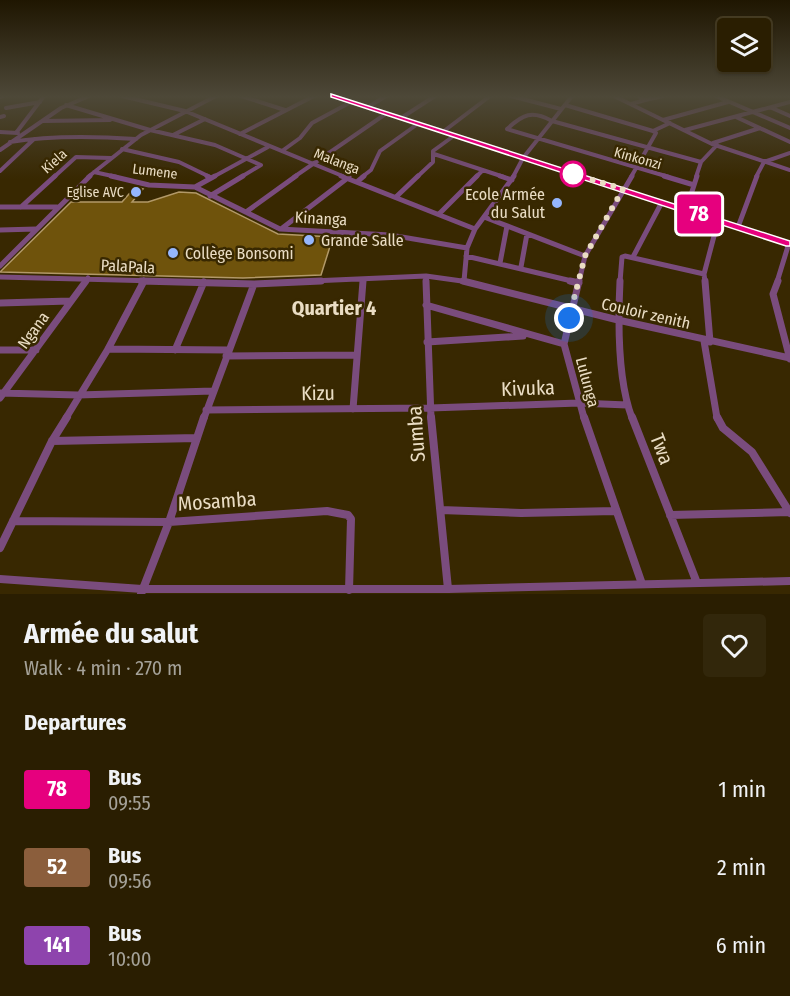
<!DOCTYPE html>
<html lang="en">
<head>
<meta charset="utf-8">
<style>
	body { margin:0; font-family:"Fira Sans Condensed",sans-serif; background:#32270b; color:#f1f3f6; height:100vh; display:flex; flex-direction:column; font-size:22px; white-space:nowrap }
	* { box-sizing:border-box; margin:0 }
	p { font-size:20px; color:#a5a299 }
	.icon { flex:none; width:33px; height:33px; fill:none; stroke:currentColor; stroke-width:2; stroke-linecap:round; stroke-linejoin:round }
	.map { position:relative; height:594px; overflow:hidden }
	.details { display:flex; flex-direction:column; background:#2a1e01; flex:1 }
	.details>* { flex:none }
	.badge { padding:0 12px; border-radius:4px; font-size:21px; line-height:39px }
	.controls { position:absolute; left:717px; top:18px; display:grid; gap:12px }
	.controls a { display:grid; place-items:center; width:54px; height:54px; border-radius:6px; background:#2a1e01; box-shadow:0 2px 4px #0004,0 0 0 2px #463c23; font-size:30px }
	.you { position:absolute; width:30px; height:30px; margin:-15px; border:4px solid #fff; border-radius:50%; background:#1a73e8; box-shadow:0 0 0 9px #1a73e833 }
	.map>.badge { position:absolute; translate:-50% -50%; box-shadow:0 0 0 3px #fff }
	h2 { padding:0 24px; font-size:22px; line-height:54px }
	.round { display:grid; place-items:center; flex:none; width:63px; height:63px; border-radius:6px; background:#32270b }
	.overview { display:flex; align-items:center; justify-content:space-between; height:102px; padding:0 24px }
	h1 { font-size:28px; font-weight:700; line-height:45px }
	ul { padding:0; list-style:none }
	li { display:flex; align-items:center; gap:18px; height:78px; padding:0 24px }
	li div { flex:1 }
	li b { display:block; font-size:22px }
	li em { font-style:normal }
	li .badge { min-width:66px; font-weight:700; text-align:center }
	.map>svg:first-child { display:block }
</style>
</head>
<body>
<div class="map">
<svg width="790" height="594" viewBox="0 0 790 594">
	<rect width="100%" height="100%" fill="#382801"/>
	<path fill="#6f530c" stroke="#b29968" stroke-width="1.5" d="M135,187L143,189L132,202H148L179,192L196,193L278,234L333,237L321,275L243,278L0,272L71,202H122Z"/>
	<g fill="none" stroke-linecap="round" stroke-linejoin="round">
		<path stroke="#7a4c7d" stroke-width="4" d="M122,96L185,111L345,177
			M241,96L285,110
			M511,96L561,109
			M614,96L712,144L790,170
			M716,96L790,128
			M0,97L3,96
			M645,100L663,96
			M631,104L645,100L638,96
			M66,105L150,130L215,145L261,165
			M565,105L653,131
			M368,107L386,96
			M6,108L40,102
			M772,108L790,116
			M0,117L4,116
			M736,117L790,142
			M401,118L435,96
			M663,120L728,102
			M42,121L110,120
			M685,130L790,102
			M444,131L490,96
			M0,132L18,133
			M16,133L44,96
			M240,134L314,96
			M173,135L205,119
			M10,142C52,135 94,136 136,139
			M713,143L760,128
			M122,149L179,162L210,177
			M0,150L61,108L89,96
			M282,151L300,138L312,123L351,102
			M434,154L504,177
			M0,171L34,139
			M94,172L117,177
			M54,177L76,157L111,158
			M88,177L141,135L216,96
			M213,177L268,147
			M241,177L261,165
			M294,177L387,113
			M362,177L371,170L380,151L419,123
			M417,177L433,162V151L455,135
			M476,177L483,170
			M513,177L523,158L572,96
			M631,177L656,133L653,131L670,123
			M669,177L507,129C523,114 532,110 552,121L701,162
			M696,177L701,162L717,145
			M756,177L764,162L790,153"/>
		<path stroke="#7a4c7d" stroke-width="5" d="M111,176L149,185L195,187L215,176
			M207,176L211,178
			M341,176L475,229
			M500,176L512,180
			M664,176L694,185
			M358,181L364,176
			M195,187L280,229L390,235L467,248
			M210,196L243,176
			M397,196L418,176
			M0,207H57
			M21,207L55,176
			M686,210L697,176
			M246,212L296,176
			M439,214L477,176
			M484,217L585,256
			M738,227L757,176
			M281,229L349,177
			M0,230L36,229
			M466,256L576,282
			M633,257L662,202
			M500,263L507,226
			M0,266L90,176
			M521,267L527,234
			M426,276V282
			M0,277L196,282
			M464,281L467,248L475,229L514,176
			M85,282L88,278
			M289,282L426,276L469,282
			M363,282V279
			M579,282L585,256L632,176
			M620,282L622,257L625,256L704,274
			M705,282L704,274L718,221
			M777,282L789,243"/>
		<path stroke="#7a4c7d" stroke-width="7" d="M141,281L254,284L321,281
			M426,281L431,418
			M463,281L618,320L790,358
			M570,281L579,283
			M579,281L564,344L584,418
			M620,281C618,321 618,381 632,418
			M705,281L710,342
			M778,281L773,294L790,359
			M0,303L70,301
			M426,305L564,344
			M704,341L717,418
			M427,342L523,336
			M108,349L229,350
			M0,350H36
			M175,350L204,282
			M226,356L357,355
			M0,393L78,395L213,391
			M0,398L86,281
			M353,409L363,281
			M206,410L430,408L579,403L627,405
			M66,418L108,349L144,281
			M204,418L254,284"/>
		<path stroke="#7a4c7d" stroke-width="8" d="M431,417L448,589
			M584,417L642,584
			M632,417L697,583
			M717,417L723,428L752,452L790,513
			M52,441L197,438
			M441,510L521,513L615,511
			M670,515L790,512
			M13,521L169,522L327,511L348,515L351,519L349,590
			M0,548L52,441L67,417
			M0,579L142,589H448L790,581
			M141,594L169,522L204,417"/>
		<path fill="#a65cac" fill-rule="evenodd" d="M330,96H337L790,241V247Z"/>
	</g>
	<linearGradient id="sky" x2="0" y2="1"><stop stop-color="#1f1601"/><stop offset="0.54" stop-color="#4d4838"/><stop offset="1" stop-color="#4d4838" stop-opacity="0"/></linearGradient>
	<rect width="790" height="179" fill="url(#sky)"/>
	<path fill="#e6007e" stroke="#fff" stroke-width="1.5" d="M331,94L790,241V246H786L331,97Z"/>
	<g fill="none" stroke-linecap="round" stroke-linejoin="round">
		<path stroke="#eaddc4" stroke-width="6" stroke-dasharray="0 10.8" d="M569,318L585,256L623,189L573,174"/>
	</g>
	<circle fill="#fff" stroke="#e6007e" stroke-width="3" cx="573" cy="174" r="12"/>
	<g fill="#95b6fd" stroke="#382801" stroke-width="2">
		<circle cx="136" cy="192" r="6"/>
		<circle cx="557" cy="203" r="6"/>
		<circle cx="309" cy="240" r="6"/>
		<circle cx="173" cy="253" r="6"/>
	</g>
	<g text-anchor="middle" stroke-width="5" stroke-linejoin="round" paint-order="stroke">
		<g font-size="14" fill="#eaddc4" stroke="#382801">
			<text transform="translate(638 158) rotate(16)" y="5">Kinkonzi</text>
			<text transform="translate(54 161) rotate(-42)" y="5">Kiela</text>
			<text transform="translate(337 161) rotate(21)" y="5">Malanga</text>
			<text transform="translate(155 171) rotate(7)" y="5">Lumene</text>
		</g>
		<g font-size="14" fill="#eaddc4" stroke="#382801" text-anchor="end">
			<text x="124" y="197">Eglise AVC</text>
		</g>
		<g font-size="16" fill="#eaddc4" stroke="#382801" text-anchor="start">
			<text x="545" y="200" text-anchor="end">Ecole Armée<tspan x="545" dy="18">du Salut</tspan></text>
			<text x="321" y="246">Grande Salle</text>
			<text x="185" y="259">Collège Bonsomi</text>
		</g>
		<g font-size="16" fill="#eaddc4" stroke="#382801">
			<text transform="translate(321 218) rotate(3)" y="6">Kinanga</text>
			<text transform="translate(128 266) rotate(3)" y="6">PalaPala</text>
			<text transform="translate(646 313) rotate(13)" y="6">Couloir zenith</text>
			<text transform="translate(33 330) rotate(-54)" y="6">Ngana</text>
			<text transform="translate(588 382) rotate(75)" y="6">Lulunga</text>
		</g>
		<g font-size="20" font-weight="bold" fill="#eaddc4" stroke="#382801">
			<text x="334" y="315">Quartier 4</text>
		</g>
		<g font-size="20" fill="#eaddc4" stroke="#382801">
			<text transform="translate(528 388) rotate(-2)" y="7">Kivuka</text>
			<text transform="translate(318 393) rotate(-1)" y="7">Kizu</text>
			<text transform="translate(416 434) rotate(-94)" y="7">Sumba</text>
			<text transform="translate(662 449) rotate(69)" y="7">Twa</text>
			<text transform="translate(217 501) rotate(-4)" y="7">Mosamba</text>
		</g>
	</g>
</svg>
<div class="controls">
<a><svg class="icon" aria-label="layers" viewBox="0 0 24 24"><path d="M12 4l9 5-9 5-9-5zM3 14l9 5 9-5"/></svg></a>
</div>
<div class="you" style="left:569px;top:318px"></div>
<b class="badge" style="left:699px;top:214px;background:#e6007e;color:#fff">78</b>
</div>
<section class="details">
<div class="overview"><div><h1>Armée du salut</h1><p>Walk · 4 min · 270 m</p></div><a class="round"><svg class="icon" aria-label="heart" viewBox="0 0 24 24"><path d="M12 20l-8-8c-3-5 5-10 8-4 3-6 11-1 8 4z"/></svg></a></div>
<h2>Departures</h2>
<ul>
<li><span class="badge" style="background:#e6007e;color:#fff">78</span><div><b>Bus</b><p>09:55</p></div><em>1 min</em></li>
<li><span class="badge" style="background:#8b5e3c;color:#fff">52</span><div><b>Bus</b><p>09:56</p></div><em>2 min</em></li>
<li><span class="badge" style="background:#8e44ad;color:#fff">141</span><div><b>Bus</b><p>10:00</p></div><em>6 min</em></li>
</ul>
</section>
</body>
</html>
